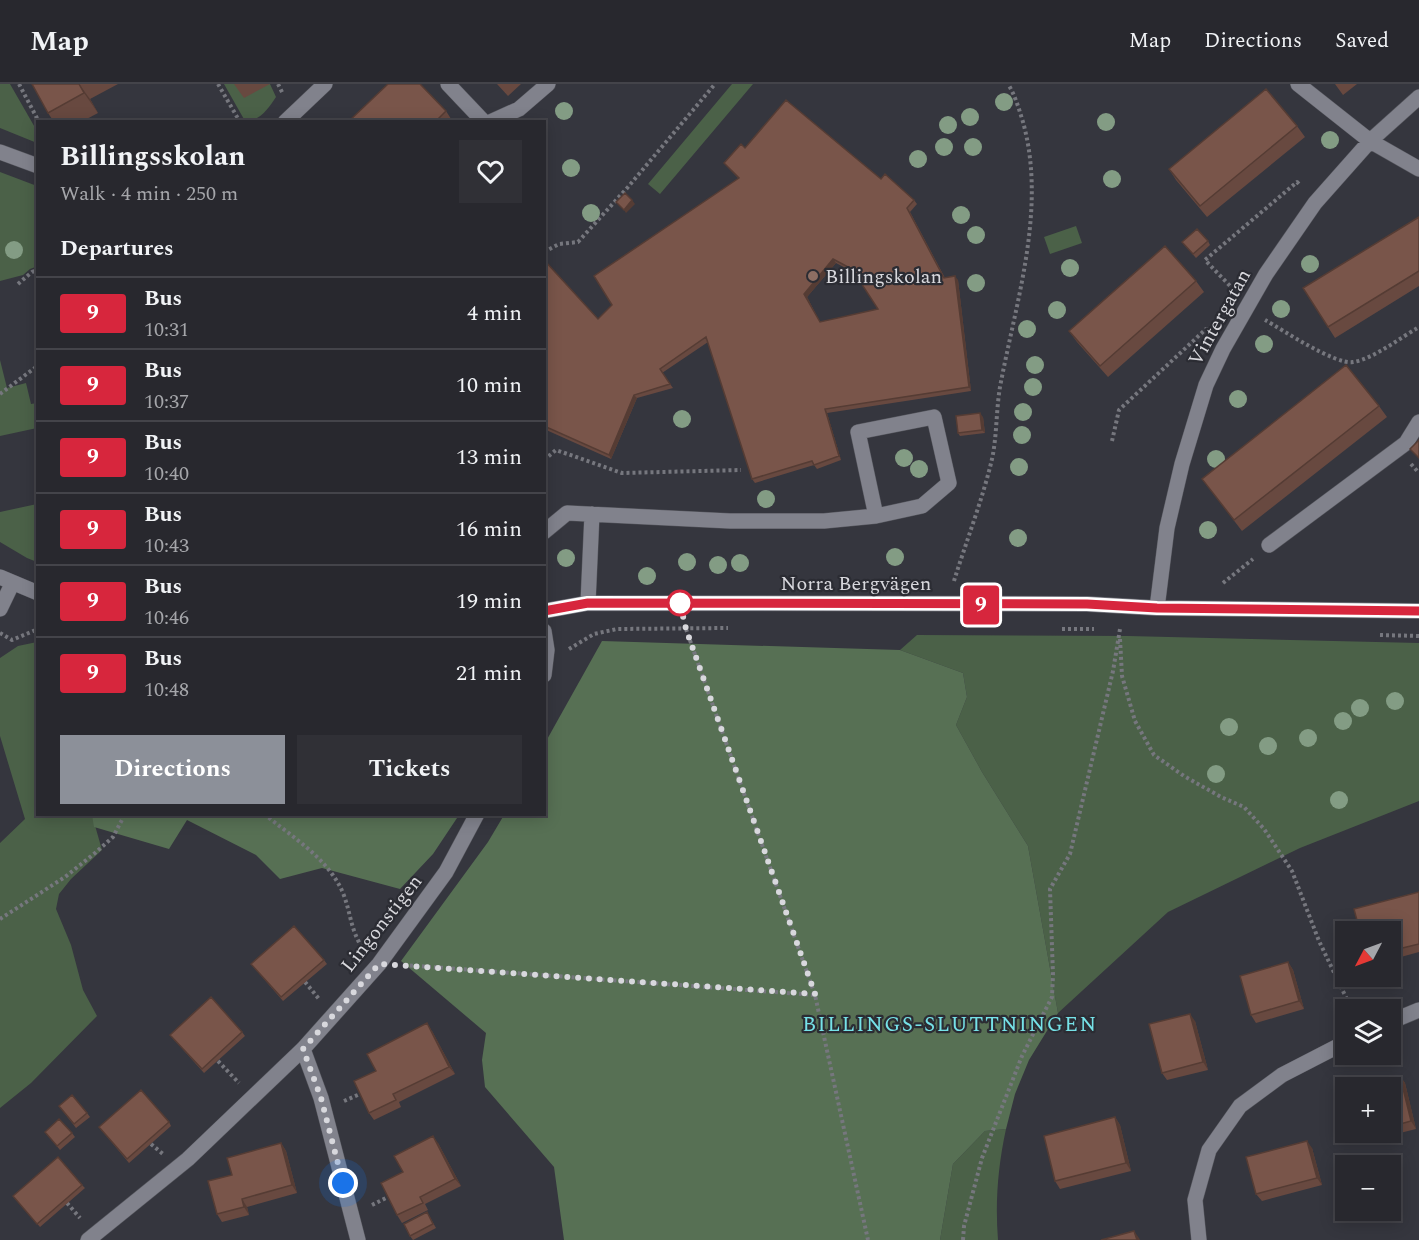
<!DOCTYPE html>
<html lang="en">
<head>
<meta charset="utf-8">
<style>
	body { margin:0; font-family:Spectral,serif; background:#303036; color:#f1f3f6; height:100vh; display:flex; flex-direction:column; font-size:22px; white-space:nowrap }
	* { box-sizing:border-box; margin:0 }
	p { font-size:20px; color:#a5a6aa }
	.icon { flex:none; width:33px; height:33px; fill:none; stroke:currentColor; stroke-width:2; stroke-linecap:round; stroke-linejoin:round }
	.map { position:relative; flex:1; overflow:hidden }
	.panel { position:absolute; left:36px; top:36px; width:510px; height:696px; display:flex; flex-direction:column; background:#28282e; border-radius:0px; box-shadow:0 3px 15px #0003,0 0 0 2px #44444a }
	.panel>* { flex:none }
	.badge { padding:0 12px; border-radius:4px; font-size:21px; line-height:39px }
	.needle { width:39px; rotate:229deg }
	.tools { position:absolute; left:1335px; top:837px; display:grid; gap:12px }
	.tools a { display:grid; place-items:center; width:66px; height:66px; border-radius:0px; background:#28282e; box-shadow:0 3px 15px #0003,0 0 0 2px #44444a; font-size:30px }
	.you { position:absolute; width:30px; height:30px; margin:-15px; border:4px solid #fff; border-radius:50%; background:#1a73e8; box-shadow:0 0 0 9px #1a73e833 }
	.map>.badge { position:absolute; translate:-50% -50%; box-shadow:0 0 0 3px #fff }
	h2 { padding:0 24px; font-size:22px; line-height:54px }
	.round { display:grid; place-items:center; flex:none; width:63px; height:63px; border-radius:0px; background:#303036 }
	.overview { display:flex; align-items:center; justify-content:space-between; height:102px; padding:0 24px }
	h1 { font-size:28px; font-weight:700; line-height:45px }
	.button { display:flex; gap:12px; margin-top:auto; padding:12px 24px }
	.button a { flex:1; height:69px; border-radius:0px; background:#8c9099; color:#fff; font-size:24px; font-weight:700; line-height:69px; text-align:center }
	.button a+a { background:#303036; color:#f1f3f6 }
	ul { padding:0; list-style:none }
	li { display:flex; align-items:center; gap:18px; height:72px; padding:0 24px; border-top:2px solid #44444a }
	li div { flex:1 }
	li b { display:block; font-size:22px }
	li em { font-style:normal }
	li .badge { min-width:66px; font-weight:700; text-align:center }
	header { display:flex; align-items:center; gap:36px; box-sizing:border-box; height:84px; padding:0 30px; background:#28282e; border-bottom:2px solid #44444a }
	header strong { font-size:28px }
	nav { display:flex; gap:33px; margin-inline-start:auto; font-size:21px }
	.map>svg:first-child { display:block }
</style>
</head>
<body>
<header>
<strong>Map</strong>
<nav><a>Map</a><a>Directions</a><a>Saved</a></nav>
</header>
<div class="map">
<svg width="1419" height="1156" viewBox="0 0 1419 1156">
	<rect width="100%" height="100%" fill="#35363e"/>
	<path fill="#4b6148" d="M0,0H10L37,47V59L0,44Z
		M224,0H270L276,13C268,25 260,37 245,37Z
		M732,0H753L660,110L648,100Z
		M0,88L37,102L38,182L30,185L23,191L0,197Z
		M1076,142L1082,159L1050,170L1044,153Z
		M0,276L7,304L26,299L31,320L37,319V344L0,352Z
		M37,420H38L37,478L27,474L0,458V428Z
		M917,551L1128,552L1419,559V717L1300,764L1168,828L1058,929L1028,762L982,688L956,641L967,613L963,589L900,566Z
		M37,558L38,730L92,731L102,766L71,795L59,810L56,825L71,861L83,906L97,932L31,999L0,1024V759L25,735L0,652V574L18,562Z
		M1006,1045C998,1082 995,1118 998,1156H940L953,1080L985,1047Z"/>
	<path fill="#577054" d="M602,557L900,566L963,589L967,613L956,641L982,688L1028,762L1058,929L1029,976L1015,1010L1006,1045L985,1047L953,1080L940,1156H564L554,1083L485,1003L482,976L486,949L401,877L488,758L504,731L544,730L545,659Z
		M92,731V730L459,731L433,770L400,805L322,784L280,795L256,771L187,736L169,765L94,743Z"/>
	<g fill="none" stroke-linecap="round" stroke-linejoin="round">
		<defs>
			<path id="minor" d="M448,0L484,38
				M1298,0L1370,57L1419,85
				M285,38L325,0
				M490,38L519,25L548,0
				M0,68L38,82
				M544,448L567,429L730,437H824L876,432L922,422L949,399L934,333L858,348L876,432
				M1269,461L1406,359L1419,338
				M0,493L38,509
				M588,519L592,430
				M1157,524L1167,444L1182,380L1206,301L1223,265L1266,190L1315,119L1370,57L1419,13
				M0,525L12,500
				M544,527L588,519L1087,520L1157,524L1419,527
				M544,547L547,566L544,591
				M1390,938L1419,926
				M303,965L321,1014L358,1156
				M88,1156L188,1075L303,965L379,880L446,788L477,730
				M1199,1156L1195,1116L1209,1066L1240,1022L1282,991L1346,958"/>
		</defs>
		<use href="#minor" stroke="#54555c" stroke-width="16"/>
		<path stroke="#76777e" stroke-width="4" stroke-dasharray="3 3" stroke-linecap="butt" d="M19,0L39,38
			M218,0L240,38
			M278,0L283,10
			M544,168L559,160L578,158L628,103L715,0
			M18,200L32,188L38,186
			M1234,206L1205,176L1297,98L1301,102
			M1265,236C1283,246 1335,281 1353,278C1373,275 1400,254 1419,243
			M0,310L36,283
			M1112,357L1119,326L1206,245L1209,246
			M544,376L556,366L622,389L741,386
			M1411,380L1419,389
			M954,497C966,458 983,414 992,375C997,352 996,327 1000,303C1016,217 1047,125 1023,38C1019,25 1015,11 1008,0
			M1223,499L1253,475
			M686,545L815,911L868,1156
			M1062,545H1094
			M0,549L12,556L38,545
			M1380,551L1419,552
			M1120,555L1122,592L1135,637L1154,671L1184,692L1221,713L1244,723L1264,745L1292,787L1319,857L1352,926
			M569,565L594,550L617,545L728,544
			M264,730C291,752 329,775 343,809C351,829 350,845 363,865
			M0,835L65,793L95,769L113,753L125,730
			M404,881L815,911
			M305,898L319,915
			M218,977L239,999
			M344,1017L360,1010
			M151,1060L163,1070
			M67,1119L80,1134
			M372,1121L386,1114
			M963,1156L964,1142L982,1074L1022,972L1052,913L1053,891L1050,805L1070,770L1113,587L1120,545"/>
		<use href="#minor" stroke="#81828c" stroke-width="15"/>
	</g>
	<g fill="#839c84">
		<circle cx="1004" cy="18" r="9"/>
		<circle cx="564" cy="27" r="9"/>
		<circle cx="970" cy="33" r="9"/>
		<circle cx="1106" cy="38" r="9"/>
		<circle cx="948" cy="41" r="9"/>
		<circle cx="1330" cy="56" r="9"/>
		<circle cx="944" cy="63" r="9"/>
		<circle cx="973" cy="63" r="9"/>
		<circle cx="918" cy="75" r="9"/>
		<circle cx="571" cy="84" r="9"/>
		<circle cx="1112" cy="95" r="9"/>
		<circle cx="591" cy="129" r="9"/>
		<circle cx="961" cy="131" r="9"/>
		<circle cx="976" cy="151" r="9"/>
		<circle cx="14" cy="166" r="9"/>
		<circle cx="1310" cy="180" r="9"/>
		<circle cx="1070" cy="184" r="9"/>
		<circle cx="976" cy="199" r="9"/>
		<circle cx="1281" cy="225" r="9"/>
		<circle cx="1057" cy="226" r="9"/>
		<circle cx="1027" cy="245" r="9"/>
		<circle cx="1264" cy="260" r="9"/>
		<circle cx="1035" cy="281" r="9"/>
		<circle cx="1033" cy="303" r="9"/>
		<circle cx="1238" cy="315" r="9"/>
		<circle cx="1023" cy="328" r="9"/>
		<circle cx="682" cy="335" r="9"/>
		<circle cx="1022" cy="351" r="9"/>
		<circle cx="904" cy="374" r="9"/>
		<circle cx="1216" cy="375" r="9"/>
		<circle cx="1019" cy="383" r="9"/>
		<circle cx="919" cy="385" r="9"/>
		<circle cx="766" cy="415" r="9"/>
		<circle cx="1208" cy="446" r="9"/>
		<circle cx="1018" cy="454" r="9"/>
		<circle cx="895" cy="473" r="9"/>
		<circle cx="566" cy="474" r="9"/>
		<circle cx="687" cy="478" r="9"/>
		<circle cx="740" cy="479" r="9"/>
		<circle cx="718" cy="481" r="9"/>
		<circle cx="647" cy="492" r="9"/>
		<circle cx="1395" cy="617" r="9"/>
		<circle cx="1360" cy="624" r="9"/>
		<circle cx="1343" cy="637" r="9"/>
		<circle cx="1229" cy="643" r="9"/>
		<circle cx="1308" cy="654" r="9"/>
		<circle cx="1268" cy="662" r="9"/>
		<circle cx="1216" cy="690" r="9"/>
		<circle cx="1339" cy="716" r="9"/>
	</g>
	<path fill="#684940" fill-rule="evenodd" d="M32,0H118L90,15L98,29L81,38H54L48,29Z
		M234,0H270L244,14Z
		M497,0H521L508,12Z
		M1335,0H1357L1343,11Z
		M446,27L453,38H348Z
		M1297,42L1305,53L1207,133L1176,96L1169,85Z
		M745,64L881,95L914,116L917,120L910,128L945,194L958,196L971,307L827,329L841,376L817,385L814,381L755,399L752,395L708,258L662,289L673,304L637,314L611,375L544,345V176L598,235L739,95L724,79ZM836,179L855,189L878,225L820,238L807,213Z
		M1419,133V202L1335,254L1328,243Z
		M1208,157L1210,161L1196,174L1182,158Z
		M1196,197L1204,208L1108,293L1077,258L1069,247Z
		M1379,322L1387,333L1242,447L1202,395Z
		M983,333L985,349L960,352L958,349Z
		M1419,808V868L1390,876V848Z
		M324,876L327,880L283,917L251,880Z
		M1288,878L1293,886L1304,925L1256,939L1251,931Z
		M1195,937L1208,986L1167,996L1162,989Z
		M432,947L455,990L399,1018L401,1023L374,1036L369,1029L376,987Z
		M242,948L245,952L204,989L170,951Z
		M1400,992L1405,999L1416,1045L1356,1060L1351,1052L1350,1048H1390V1004Z
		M59,1022L87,1029L90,1033L76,1044Z
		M1115,1033L1120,1041L1131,1087L1060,1105L1055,1097Z
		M169,1038L171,1042L129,1079L99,1043Z
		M45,1048L72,1049L75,1053L60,1066Z
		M281,1059L286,1067L297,1109L247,1123L249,1131L222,1138L217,1130L232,1091Z
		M438,1059L461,1102L425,1120L428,1126L402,1139L397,1131L403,1088Z
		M1312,1064L1322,1101L1262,1117L1256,1110Z
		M82,1101L85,1104L40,1143L13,1112Z
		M427,1128L436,1144L413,1156L410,1152Z"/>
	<path fill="#553c34" d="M79,0L90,15L98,29L84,9Z
		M632,116L635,120L626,129L624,126Z
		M833,175L836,179L807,213L822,242L804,210Z
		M955,192L958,196L971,307L969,303Z
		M634,311L637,314L611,375L609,371Z
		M825,325L827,329L841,376L839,372Z
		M980,329L983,333L985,349L982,346Z
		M1288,878L1293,886L1304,925L1299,917Z
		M1190,930L1195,937L1208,986L1203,978Z
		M427,939L432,947L455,990L449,983Z
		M1400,992L1405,999L1416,1045L1411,1037Z
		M1115,1033L1120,1041L1131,1087L1126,1079Z
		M433,1052L438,1059L461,1102L455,1095Z
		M1307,1057L1312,1064L1322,1101L1317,1094Z
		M281,1059L286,1067L297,1109L292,1101Z
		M242,1115L247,1123L249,1131L244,1123Z
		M1134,1147L1139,1154L1140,1156H1137Z"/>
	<path fill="#79554a" stroke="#553c34" stroke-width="1.5" fill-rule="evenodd" d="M32,0H79L84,9L48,29Z
		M388,0H420L446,27L435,38H348Z
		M1266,5L1297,42L1200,122L1169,85Z
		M786,16L881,95L885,90L914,116L907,124L944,194L955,192L969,303L825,325L839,372L814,381L812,377L752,395L706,253L660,285L670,300L634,311L609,371L544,342V176L598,235L612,221L594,192L739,94L724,79L741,60L745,64ZM833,175L852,185L878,225L820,238L804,210Z
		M625,109L632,116L624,126L616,118Z
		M1419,133V187L1328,243L1303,204Z
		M1197,145L1208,157L1193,170L1182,158Z
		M1165,162L1196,197L1100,282L1069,247Z
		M1346,281L1379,322L1234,436L1202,395Z
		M980,329L982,346L958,349L956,332Z
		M1419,356V374L1410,365Z
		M1419,808V860L1390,867V848H1360L1354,825Z
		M294,842L324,876L281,913L251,880Z
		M1288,878L1299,917L1251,931L1240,892Z
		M211,913L242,948L202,985L170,951Z
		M1190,930L1203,978L1162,989L1149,940Z
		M427,939L449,983L393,1010L396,1016L369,1029L354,997L376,987L367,970Z
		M1400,992L1411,1037L1390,1043V1004H1353Z
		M141,1006L169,1038L127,1075L99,1043Z
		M1346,1006V1029L1340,1007Z
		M72,1011L87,1029L74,1040L59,1022Z
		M1115,1033L1126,1079L1055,1097L1044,1052Z
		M59,1035L72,1049L57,1062L45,1048Z
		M1350,1048H1367L1351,1052Z
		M433,1052L455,1095L420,1113L423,1119L397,1131L381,1099L403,1088L394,1072Z
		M1307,1057L1317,1094L1256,1110L1246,1073Z
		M281,1059L292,1101L242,1115L244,1123L217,1130L208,1097L232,1091L227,1074Z
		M58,1073L82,1101L37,1140L13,1112Z
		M427,1128L433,1140L410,1152L404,1140Z
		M1134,1147L1137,1156H1101Z"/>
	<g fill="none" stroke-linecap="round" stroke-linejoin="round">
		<defs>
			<path id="line" d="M544,527L588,519L1087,520L1157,524L1419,527"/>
		</defs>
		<use href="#line" stroke="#fff" stroke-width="14"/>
		<use href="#line" stroke="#d7263d" stroke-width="9"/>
		<path stroke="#d8d8dd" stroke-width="6" stroke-dasharray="0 10.8" d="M343,1099L321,1014L303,965L379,880L815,910L686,545L680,519"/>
	</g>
	<circle fill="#8d6e63" stroke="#2b2c33" stroke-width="2" cx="813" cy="192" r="6"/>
	<circle fill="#fff" stroke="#d7263d" stroke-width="3" cx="680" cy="519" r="12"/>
	<g text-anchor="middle" stroke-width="4.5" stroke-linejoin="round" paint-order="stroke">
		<g font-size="20" fill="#d8d8dd" stroke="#2b2c33" text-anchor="start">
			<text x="825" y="199">Billingskolan</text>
		</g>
		<g font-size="20" fill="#d8d8dd" stroke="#2b2c33">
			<text transform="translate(1219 233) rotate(-61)" y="7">Vintergatan</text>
			<text x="856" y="506">Norra Bergvägen</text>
			<text transform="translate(381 839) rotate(-52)" y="7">Lingonstigen</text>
		</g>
		<g font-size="21" letter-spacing="1.5" fill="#76e2e8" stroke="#2b2c33">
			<text x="950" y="947">BILLINGS-SLUTTNINGEN</text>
		</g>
	</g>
</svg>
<div class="tools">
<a><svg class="needle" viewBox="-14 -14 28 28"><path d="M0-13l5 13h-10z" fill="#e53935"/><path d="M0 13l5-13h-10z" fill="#a5a6aa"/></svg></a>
<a><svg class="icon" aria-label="layers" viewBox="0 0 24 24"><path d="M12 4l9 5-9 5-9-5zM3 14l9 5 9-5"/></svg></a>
<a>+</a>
<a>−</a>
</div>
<div class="you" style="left:343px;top:1099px"></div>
<b class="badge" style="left:981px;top:521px;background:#d7263d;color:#fff">9</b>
<section class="panel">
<div class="overview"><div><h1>Billingsskolan</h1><p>Walk · 4 min · 250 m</p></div><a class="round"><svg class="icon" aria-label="heart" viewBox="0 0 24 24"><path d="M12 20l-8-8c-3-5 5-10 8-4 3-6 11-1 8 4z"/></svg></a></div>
<h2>Departures</h2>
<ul>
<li><span class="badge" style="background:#d7263d;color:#fff">9</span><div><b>Bus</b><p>10:31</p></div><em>4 min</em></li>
<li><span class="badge" style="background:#d7263d;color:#fff">9</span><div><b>Bus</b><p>10:37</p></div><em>10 min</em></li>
<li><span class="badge" style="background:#d7263d;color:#fff">9</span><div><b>Bus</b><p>10:40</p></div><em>13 min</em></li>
<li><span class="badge" style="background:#d7263d;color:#fff">9</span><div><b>Bus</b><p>10:43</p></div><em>16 min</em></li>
<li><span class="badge" style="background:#d7263d;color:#fff">9</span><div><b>Bus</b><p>10:46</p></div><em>19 min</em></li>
<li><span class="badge" style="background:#d7263d;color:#fff">9</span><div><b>Bus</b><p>10:48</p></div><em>21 min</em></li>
</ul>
<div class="button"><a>Directions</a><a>Tickets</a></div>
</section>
</div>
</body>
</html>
